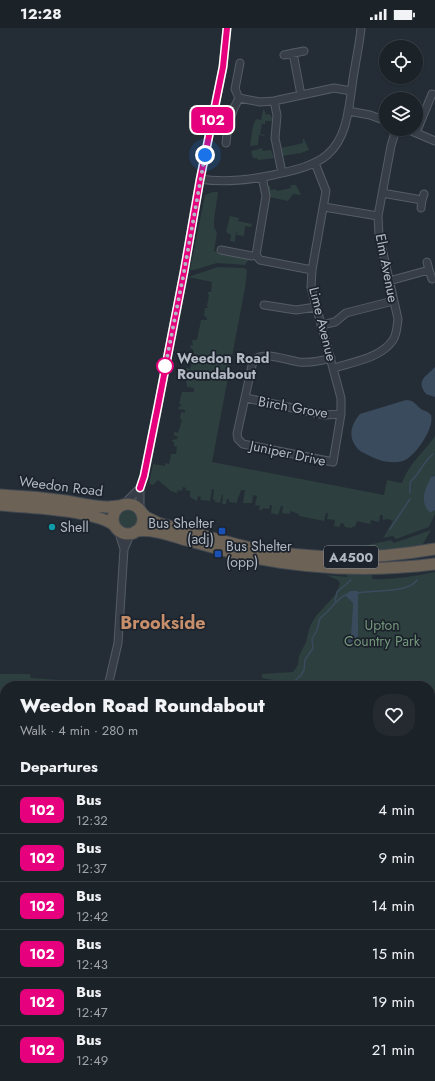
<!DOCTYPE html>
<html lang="en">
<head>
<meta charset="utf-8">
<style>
	body { margin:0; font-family:Jost,sans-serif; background:#242a30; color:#f1f3f6; height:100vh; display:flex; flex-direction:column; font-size:15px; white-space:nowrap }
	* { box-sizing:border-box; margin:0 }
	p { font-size:13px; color:#a0a4a8 }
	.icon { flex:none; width:22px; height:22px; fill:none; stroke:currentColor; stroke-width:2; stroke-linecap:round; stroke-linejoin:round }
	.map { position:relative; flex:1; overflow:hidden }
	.sheet { position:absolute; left:0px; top:653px; width:435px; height:400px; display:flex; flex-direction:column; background:#1b2228; border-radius:16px 16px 0 0; box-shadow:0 1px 3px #0004,0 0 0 1px #393f45 }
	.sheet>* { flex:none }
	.badge { padding:0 8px; border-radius:6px; font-size:14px; line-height:26px }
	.fabs { position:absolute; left:379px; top:12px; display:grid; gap:8px }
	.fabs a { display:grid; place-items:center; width:44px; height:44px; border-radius:50%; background:#1b2228; box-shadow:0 1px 3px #0004,0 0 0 1px #393f45; font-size:20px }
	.you { position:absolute; width:20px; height:20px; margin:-10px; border:3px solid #fff; border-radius:50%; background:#1a73e8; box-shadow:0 0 0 6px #1a73e833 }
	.map>.badge { position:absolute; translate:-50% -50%; box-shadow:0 0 0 2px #fff }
	h2 { padding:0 20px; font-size:15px; line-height:36px }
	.round { display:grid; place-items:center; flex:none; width:42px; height:42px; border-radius:16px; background:#242a30 }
	.overview { display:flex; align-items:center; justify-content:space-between; height:68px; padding:0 20px }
	h1 { font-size:19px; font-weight:800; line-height:30px }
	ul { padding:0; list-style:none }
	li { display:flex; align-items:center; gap:12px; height:48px; padding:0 20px; border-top:1px solid #393f45 }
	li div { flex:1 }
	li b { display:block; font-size:15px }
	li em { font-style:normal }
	li .badge { min-width:44px; font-weight:700; text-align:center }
	.status { display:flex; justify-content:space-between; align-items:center; height:28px; padding:0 20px; background:#1b2228; direction:ltr }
	.status svg { height:11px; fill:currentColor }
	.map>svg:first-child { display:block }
</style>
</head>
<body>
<div class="status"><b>12:28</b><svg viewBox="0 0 49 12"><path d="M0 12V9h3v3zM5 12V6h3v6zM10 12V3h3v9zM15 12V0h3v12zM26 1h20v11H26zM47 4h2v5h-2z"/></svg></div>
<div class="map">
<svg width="435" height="1053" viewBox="0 0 435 1053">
	<rect width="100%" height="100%" fill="#242d36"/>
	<path fill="#2d3f3e" d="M264,81L266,87L270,86L271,89L274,88L273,93H265V96H262L260,106L265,107L264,108L259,107L258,117L250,118L253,98L256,91L261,92L263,82Z
		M303,111H304L309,122L301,125L282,128L281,120L303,115Z
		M262,120L263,123L271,122L274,130L258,132L257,130H253L251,123Z
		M290,157H296L301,167L293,166L288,173L270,169L268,158H270L271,162L276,161L277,163L291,160Z
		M213,164H218L214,192V199L217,205L214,223L249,231L245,237L217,235L194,242H190L205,167Z
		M230,188L239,190L238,193L252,196L251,199L245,198L244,208L237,207L236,203L235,214L230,213L231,207L226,204Z
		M218,239L243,240L246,241L247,243L245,260L212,434L384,467L387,452L402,455C411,432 423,426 435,408V448L431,449L430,485L435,482V486L429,499L396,511L393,508L383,510L393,493L388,491L383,492V487H380L379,494L371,492L370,496L357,493L355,499L353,498L352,500L345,499L343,495H341L339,499L334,498L335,492L327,491L328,485H326L324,493L299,488V486L290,483V486L282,485L283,478H281L278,487L271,485L272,477H270L269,481L263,480L262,482H259L260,478L255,477L257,468L253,467L252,475H243L245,462H241C240,467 237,470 237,475L229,474V471H227L226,476H222L223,467L222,466L220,475L215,474V472L213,471L214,461H212L210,473L200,472L201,469L198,468L197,473L190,469V463L185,462L186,460L183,459L182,463L178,462L177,465L171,463L158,452L153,457L149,456L153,436L165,438V435L169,436L171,426H176L177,419L174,418V414L172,413V412L177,411L178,409L174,407V404L178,405L182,392L180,391L181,384L185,385V382L178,381L179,378L181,379V376H179L182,364H194V360L187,359L186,352L188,350L197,351V349L188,347L186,344V340L190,341L192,335L189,334L190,329L189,328L194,323L190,319L191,317H193L192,312H197L201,292H207V290L204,288L205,280H209L207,278L209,267L208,266V264H211L212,254L188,249Z
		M117 490a11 11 0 1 1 22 0a11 11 0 1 1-22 0Z
		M431,502L423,516L419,518L355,526V520L391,512L394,515Z
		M435,544V1053H318L316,1048H430V658H273V652L262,650V646L293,644L298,637L299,628L306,614L310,598L316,588L335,567L340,556L338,552L326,547L347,549V546L372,547V551C393,552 415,548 435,544Z
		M0,646H30L31,650L89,654L96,656L95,658H5V759L0,760Z
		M160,653L159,658H115L116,654Z
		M0,771L5,774V807L0,804Z
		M4,889L5,921L0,930V900L2,890Z
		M5,959V991L0,993V981L2,980V977H0V960Z
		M5,1005V1034H0V1006Z
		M122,1048H311L314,1053H122Z"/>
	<path fill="#3b4b5e" d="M435,339V369L426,366C415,352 427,348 435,339Z
		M406,372C414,372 415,376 421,381C424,383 428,383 431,387C435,400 415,429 403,433C392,436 379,433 370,428C364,425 358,423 355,417C348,407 352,395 360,386Z
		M435,448V482L430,485C419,474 425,461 431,449Z
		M350,563H358V609L352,616L348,615V612L351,607L353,579V575L345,567Z"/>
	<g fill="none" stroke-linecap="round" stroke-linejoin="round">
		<path stroke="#3b4b5e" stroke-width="1.5" d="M410,465V454C420,446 423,434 433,426
			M390,501L410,471
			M358,565C373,562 409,565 417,552
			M335,573L337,564L351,552
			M289,658L301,647L304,642L305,632L313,620L312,611L317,602L320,590C330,584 334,573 345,567"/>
		<defs>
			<path id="minor" d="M293,25L301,67
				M284,27L304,23
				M239,70L260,74L274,73L334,60L351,63
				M274,73L277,87L275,110L282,145
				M348,83L370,87L386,93
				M407,101L435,113
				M416,105L432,66
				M226,115C227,100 231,84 239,70L235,61L240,35
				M315,135L326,163L312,242L311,259L341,370V386L333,434L243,416L238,411L237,406L253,333C263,322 285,332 299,334C309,335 321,333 331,330
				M262,149L266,168L256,227L260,232L312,242
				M200,151C224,155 249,152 273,147C290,143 313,139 327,127C351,107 349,68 355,39C357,26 360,13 361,0
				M382,165L422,172L424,166
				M324,179L378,188
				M421,180L422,172
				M221,222L252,228L256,227
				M429,242L432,251
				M389,253L429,242L427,234
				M264,277L296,282L316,279
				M321,297L335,294L346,285L393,273
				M334,340C353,334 381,330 393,312C397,306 397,298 398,291L379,207L378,188L391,118L396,101
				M246,370L325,387L341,386
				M124,476L140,460
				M140,482V460L144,448L158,378L184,244L200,151L223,39L227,0
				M118,502L124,521
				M108,658L118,615L124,521L131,505
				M0,812L5,811
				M0,870L4,863
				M119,1048V1053"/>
			<path id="highway" d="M0,467C22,468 44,470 66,473C83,476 102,481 119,478
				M113 491a15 15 0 1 1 30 0a15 15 0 1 1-30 0Z
				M0,477C27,479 94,482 114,497
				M141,484L146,489L158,495C188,503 217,512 247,519C308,532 373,532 435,521
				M136,503C154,501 169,507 186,512C206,517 225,523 245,528C307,541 372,544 435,536"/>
		</defs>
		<use href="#minor" stroke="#555c65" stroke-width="9"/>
		<use href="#highway" stroke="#424952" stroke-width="13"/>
		<use href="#minor" stroke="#373e47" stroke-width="7"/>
		<use href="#highway" stroke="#6c6255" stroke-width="11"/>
	</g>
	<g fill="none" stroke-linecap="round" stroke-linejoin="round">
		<defs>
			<path id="line" d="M140,460L144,448L158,378L184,244L200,152L223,39L227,0"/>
		</defs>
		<use href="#line" stroke="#fff" stroke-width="9"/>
		<use href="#line" stroke="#e6007e" stroke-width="6"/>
		<path stroke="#b2b9c3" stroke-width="4" stroke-dasharray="0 7.2" d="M165,338V340L184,244L205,127"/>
	</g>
	<circle fill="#fff" stroke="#e6007e" stroke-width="2" cx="165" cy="338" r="8"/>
	<circle fill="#0f9aa8" stroke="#1c232c" stroke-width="1.5" cx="52" cy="499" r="4"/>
	<g fill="#1a4fb4" stroke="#1c232c" stroke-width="1.5">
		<rect x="218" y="499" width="8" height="8" rx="2"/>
		<rect x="214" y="522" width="8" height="8" rx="2"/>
	</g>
	<g text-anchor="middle" stroke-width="3.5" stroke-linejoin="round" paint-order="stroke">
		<rect fill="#1c232c" stroke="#858c96" stroke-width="1" x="324" y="518" width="54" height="22" rx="3"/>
		<g font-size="13" font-weight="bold" fill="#b2b9c3">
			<text x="351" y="534">A4500</text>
		</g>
		<g font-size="14" fill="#b2b9c3" stroke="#1c232c">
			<text transform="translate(387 240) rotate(79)" y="5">Elm Avenue</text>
			<text transform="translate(323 296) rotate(76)" y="5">Lime Avenue</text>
			<text transform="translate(293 379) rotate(10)" y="5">Birch Grove</text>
			<text transform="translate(288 425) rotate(12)" y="5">Juniper Drive</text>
			<text transform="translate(61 458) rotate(7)" y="5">Weedon Road</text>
		</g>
		<g font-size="14" font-weight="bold" fill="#b2b9c3" stroke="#1c232c" text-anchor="start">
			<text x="177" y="335">Weedon Road<tspan x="177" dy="16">Roundabout</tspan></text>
		</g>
		<g font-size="14" fill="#b2b9c3" stroke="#1c232c" text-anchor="start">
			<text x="214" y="500" text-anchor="end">Bus Shelter<tspan x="214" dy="16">(adj)</tspan></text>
			<text x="60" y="504">Shell</text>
			<text x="226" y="523">Bus Shelter<tspan x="226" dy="16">(opp)</tspan></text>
		</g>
		<g font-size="14" fill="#73967a" stroke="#1c232c">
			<text x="382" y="602">Upton<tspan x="382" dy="16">Country Park</tspan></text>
		</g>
		<g font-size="18" font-weight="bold" fill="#c68e6a" stroke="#1c232c">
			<text x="163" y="601">Brookside</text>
		</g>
	</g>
</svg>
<div class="fabs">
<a><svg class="icon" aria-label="locate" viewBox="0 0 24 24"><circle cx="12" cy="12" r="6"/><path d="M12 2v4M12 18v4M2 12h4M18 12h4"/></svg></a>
<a><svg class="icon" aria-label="layers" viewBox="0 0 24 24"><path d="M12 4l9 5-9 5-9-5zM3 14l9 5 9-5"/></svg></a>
</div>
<div class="you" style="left:205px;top:127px"></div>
<b class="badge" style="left:212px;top:92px;background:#e6007e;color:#fff">102</b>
<section class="sheet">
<div class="overview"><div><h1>Weedon Road Roundabout</h1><p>Walk · 4 min · 280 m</p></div><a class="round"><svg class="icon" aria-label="heart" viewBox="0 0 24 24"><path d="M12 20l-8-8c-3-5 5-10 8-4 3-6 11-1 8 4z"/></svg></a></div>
<h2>Departures</h2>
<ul>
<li><span class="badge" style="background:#e6007e;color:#fff">102</span><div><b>Bus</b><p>12:32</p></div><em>4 min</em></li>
<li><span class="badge" style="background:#e6007e;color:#fff">102</span><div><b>Bus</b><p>12:37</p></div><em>9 min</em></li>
<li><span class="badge" style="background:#e6007e;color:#fff">102</span><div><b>Bus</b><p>12:42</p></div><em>14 min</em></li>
<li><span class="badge" style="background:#e6007e;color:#fff">102</span><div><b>Bus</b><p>12:43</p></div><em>15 min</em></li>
<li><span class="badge" style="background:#e6007e;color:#fff">102</span><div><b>Bus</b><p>12:47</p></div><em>19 min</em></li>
<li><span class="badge" style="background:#e6007e;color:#fff">102</span><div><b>Bus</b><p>12:49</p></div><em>21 min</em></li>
</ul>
</section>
</div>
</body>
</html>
